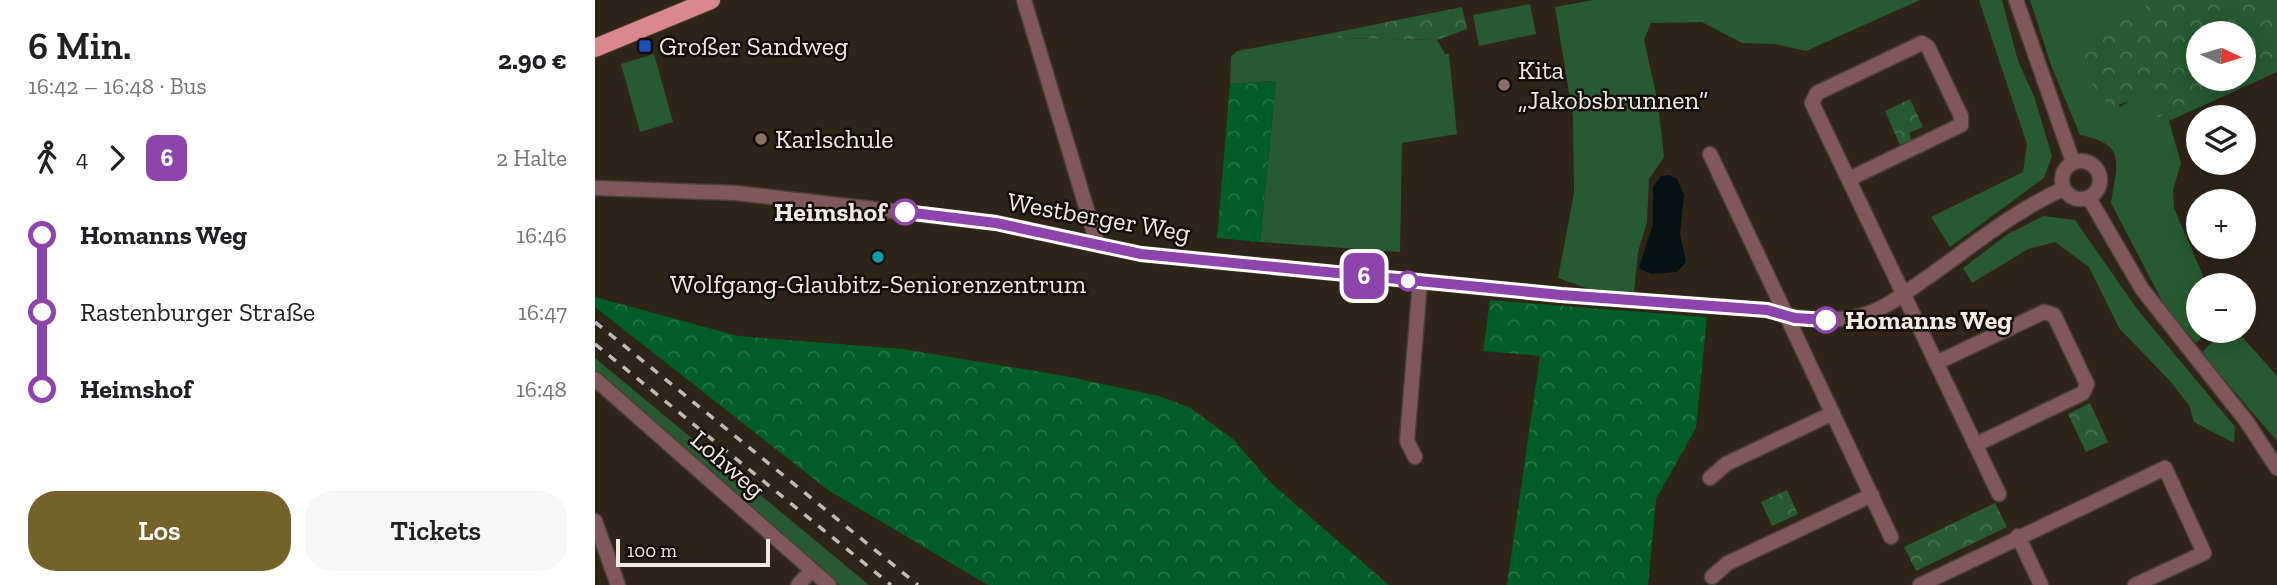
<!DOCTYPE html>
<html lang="de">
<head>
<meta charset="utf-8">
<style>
	body { margin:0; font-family:"Zilla Slab",serif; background:#f6f6f6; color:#202124; height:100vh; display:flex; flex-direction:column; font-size:26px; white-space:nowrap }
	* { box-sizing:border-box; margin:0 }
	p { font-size:23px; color:#757577 }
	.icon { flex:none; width:38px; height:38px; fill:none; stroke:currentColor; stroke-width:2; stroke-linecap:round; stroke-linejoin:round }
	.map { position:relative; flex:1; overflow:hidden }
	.sheet { display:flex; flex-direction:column; background:#fff; width:595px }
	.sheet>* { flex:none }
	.badge { padding:0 14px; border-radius:10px; font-size:24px; line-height:46px }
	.needle { width:46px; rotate:94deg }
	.fabs { position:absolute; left:1591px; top:21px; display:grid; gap:14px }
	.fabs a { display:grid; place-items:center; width:70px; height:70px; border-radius:50%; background:#fff; box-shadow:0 4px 18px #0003; font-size:35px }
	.scale { position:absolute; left:21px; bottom:18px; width:154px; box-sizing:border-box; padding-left:7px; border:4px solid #f1eae1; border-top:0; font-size:19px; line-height:24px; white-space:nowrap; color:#f1eae1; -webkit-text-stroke:5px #130e09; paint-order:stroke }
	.map>.badge { position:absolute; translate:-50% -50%; box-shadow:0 0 0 4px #fff }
	.legs { display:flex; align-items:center; gap:10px; height:77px; padding:0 28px; font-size:23px }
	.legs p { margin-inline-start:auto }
	.summary { display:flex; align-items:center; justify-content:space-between; height:119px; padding:0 28px }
	h1 { font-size:38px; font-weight:600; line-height:52px }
	.button { display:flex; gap:14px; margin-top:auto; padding:14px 28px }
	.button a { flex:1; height:80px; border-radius:28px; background:#75622b; color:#fff; font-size:28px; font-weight:600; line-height:80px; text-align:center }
	.button a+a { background:#f6f6f6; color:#202124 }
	ul { padding:0 28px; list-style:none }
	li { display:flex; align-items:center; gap:24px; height:77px; font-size:26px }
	li i { display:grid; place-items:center; width:10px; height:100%; margin:0 9px; background:currentColor }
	li i::after { content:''; width:18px; height:18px; margin:-9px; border:5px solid; border-radius:50%; background:#fff }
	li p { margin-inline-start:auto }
	li:first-child i { background:linear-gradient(#0000 50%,currentColor 0) }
	li:last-child i { background:linear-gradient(currentColor 50%,#0000 0) }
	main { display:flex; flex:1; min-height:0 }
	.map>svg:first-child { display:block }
</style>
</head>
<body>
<main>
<section class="sheet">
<div class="summary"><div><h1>6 Min.</h1><p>16:42 – 16:48 · Bus</p></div><b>2.90 €</b></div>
<div class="legs"><svg class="icon" aria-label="walk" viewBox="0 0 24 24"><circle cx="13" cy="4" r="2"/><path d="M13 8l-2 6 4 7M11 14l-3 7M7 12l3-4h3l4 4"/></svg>4<svg class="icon" aria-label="forward" viewBox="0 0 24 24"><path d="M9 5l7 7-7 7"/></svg><b class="badge" style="background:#8e44ad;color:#fff">6</b><p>2 Halte</p></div>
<ul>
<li><i style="color:#8e44ad"></i><b>Homanns Weg</b><p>16:46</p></li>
<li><i style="color:#8e44ad"></i><span>Rastenburger Straße</span><p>16:47</p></li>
<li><i style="color:#8e44ad"></i><b>Heimshof</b><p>16:48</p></li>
</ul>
<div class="button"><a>Los</a><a>Tickets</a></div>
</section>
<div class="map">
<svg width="1682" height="585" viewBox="0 0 1682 585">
	<defs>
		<pattern id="forest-crowns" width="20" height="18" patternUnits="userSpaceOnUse" patternTransform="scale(1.75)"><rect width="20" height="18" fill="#005d25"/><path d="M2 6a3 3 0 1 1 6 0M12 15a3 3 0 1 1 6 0" fill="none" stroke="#267444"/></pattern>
		<pattern id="park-crowns" width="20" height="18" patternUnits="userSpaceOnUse" patternTransform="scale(1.75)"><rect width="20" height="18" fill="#275a32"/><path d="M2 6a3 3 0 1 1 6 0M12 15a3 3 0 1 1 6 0" fill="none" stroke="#47724f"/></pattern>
	</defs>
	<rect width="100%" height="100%" fill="#2f2418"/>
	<path fill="#275a32" d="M998,0H1325L1211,51L1180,44L1147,43L1107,22L1056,23L1049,40L1063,103L1069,157L1054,179L1052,222L1043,252L1039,293L994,289L963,278L979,193L978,117L960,7Z
		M1384,0H1407L1423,61L1439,96L1457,156L1449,178L1355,247L1336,217L1428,172L1432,144Z
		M1435,0H1561L1484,47L1525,107L1542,96L1553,95L1562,118L1682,60V72L1574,121L1586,163L1578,190L1579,208L1612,285H1603V331H1614L1601,343L1574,314L1516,203C1521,166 1534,144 1485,135L1456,65Z
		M935,4L941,34L884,46L878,15Z
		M738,33L743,38L842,40L850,54H854L862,134L807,143L805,252L665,242L681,81L635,84L636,57L642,51Z
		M59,54L78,122L45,132L26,64Z
		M1448,216L1480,220L1542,309L1640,427L1639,443L1599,422L1594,405L1575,381L1524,328L1494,267L1460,242L1433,249L1377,283L1368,268L1413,234Z
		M1628,331H1642L1682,376V441L1606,353Z
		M0,358L274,585H244L0,372Z"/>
	<path fill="url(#forest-crowns)" d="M681,81L665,242L622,238L635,84Z
		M0,297L143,336L308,349L470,376L564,396L594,407L638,439L676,483L794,585H393L233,490L0,307Z
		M895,300L1112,317L1101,428L1061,499L1053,585H912L945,356L888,351Z"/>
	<path fill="url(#park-crowns)" d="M1561,0H1682V60L1649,77L1648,33H1603V79H1644L1562,118L1552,95C1537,97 1529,107 1513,105L1498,85L1484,46Z
		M867,7L872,29L842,40L743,38L738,33Z
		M1315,99L1328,127L1314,133L1317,142L1306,147L1290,111Z
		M1495,403L1513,442L1491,452L1473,414Z
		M1192,490L1203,514L1177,526L1166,502Z
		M1400,503L1412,527L1321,571L1309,547Z"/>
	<path fill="#031314" d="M1074,175L1082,179L1089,195L1085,234L1091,262L1082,272L1056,274L1044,268L1058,224V187L1066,176Z"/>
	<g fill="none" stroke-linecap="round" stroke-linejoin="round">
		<defs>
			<path id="minor" d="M429,0L502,243
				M1421,0L1478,162
				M1115,154L1296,537
				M1467 180a19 19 0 1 1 38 0a19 19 0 1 1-38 0Z
				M1254,179L1366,125V116L1333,47L1327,43L1222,93L1217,103L1404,494
				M0,188L141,193L401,223L546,254L966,295L1172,310C1204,319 1235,324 1268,315C1293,308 1312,291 1333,277C1377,246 1419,211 1468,189
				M1494,198L1547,289L1652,422L1682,468
				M1341,363L1449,312L1459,315L1492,384L1488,393L1380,445
				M0,379L234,585
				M820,457L812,441L825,282
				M1115,478L1131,464L1238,413
				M0,521L23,585
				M1423,536L1446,585
				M1117,577L1133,563L1277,495
				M203,585L217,570
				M1325,585L1570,468L1609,553L1540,585"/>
			<path id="major" d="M0,48L116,0"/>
		</defs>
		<use href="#minor" stroke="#4a4034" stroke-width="17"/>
		<use href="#major" stroke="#4a4034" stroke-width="20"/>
		<use href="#minor" stroke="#80585b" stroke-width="14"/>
		<use href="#major" stroke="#da888e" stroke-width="18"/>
		<path stroke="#c2bab0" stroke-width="3.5" stroke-dasharray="9 9" stroke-linecap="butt" d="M0,322L323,585
			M0,344L296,585"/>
	</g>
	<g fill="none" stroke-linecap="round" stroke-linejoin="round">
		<defs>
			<path id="line-1" d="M310,212L401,223L546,254L966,295L1172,310L1200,318L1231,320"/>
		</defs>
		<use href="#line-1" stroke="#fff" stroke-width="16"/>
		<use href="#line-1" stroke="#8e44ad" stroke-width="10"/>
	</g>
	<rect fill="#1a4fb4" stroke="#130e09" stroke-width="2.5" x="43" y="39" width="14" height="14" rx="3.5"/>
	<g fill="#8d6e63" stroke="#130e09" stroke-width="2.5">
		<circle cx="909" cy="85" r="7"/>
		<circle cx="166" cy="139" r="7"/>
	</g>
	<g fill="#fff" stroke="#8e44ad" stroke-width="3.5">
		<circle cx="310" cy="212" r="12"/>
		<circle cx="813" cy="281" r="9"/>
		<circle cx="1231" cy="320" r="12"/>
	</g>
	<circle fill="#0f9aa8" stroke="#130e09" stroke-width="2.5" cx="283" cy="257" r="7"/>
	<g text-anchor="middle" stroke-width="5" stroke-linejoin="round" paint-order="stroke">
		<g font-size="26" fill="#f1eae1" stroke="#130e09" text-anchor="start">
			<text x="64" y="55">Großer Sandweg</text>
			<text x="923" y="79">Kita<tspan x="923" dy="30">„Jakobsbrunnen“</tspan></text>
			<text x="180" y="148">Karlschule</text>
			<text x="283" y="293" text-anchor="middle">Wolfgang-Glaubitz-Seniorenzentrum</text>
		</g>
		<g font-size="26" font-weight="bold" fill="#f1eae1" stroke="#130e09" text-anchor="end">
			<text x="291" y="221">Heimshof</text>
			<text x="1250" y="329" text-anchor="start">Homanns Weg</text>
		</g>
		<g font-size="26" fill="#f1eae1" stroke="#130e09">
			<text transform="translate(504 217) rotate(10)" y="9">Westberger Weg</text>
			<text transform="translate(133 464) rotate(41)" y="9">Lohweg</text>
		</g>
	</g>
</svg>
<div class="fabs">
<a><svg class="needle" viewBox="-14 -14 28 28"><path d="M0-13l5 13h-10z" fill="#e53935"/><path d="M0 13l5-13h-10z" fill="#757577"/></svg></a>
<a><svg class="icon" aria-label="layers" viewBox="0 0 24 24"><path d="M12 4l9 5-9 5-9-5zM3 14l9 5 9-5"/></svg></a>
<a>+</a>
<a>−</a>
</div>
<div class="scale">100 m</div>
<b class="badge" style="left:769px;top:276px;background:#8e44ad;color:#fff">6</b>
</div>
</main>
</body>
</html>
